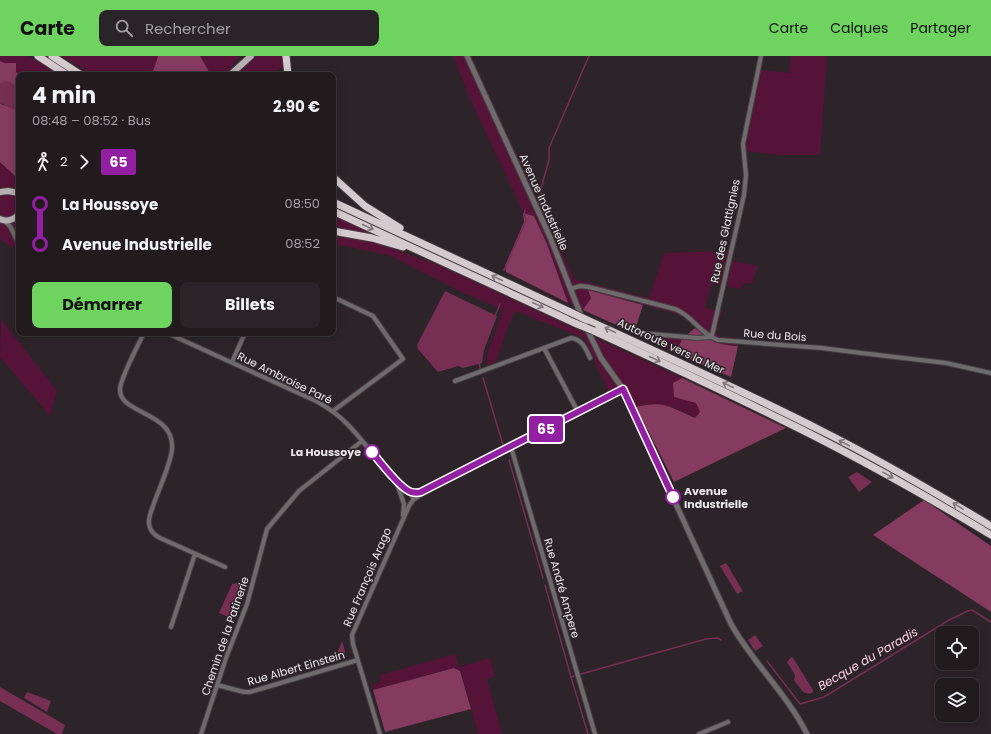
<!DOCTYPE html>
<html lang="fr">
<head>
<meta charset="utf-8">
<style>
	body { margin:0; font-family:Poppins,sans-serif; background:#292427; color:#f1f3f6; height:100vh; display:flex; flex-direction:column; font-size:15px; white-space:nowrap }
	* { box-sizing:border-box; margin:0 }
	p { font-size:13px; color:#a2a1a4 }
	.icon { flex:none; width:22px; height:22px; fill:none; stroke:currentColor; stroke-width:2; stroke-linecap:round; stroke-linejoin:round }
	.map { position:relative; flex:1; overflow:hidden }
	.details { position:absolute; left:16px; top:16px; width:320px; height:264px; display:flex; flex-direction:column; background:#211b1e; border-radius:8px; box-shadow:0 2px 10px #0003,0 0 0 1px #3e393c }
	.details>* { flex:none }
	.badge { padding:0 8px; border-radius:3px; font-size:14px; line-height:26px }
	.controls { position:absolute; left:935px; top:570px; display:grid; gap:8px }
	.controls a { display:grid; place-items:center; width:44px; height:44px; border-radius:8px; background:#211b1e; box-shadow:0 2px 10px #0003,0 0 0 1px #3e393c; font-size:20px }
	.map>.badge { position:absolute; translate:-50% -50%; box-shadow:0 0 0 2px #fff }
	.legs { display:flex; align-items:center; gap:6px; height:44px; padding:0 16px; font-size:13px }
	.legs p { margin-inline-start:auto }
	.summary { display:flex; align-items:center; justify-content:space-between; height:68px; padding:0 16px }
	h1 { font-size:22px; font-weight:700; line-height:30px }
	.button { display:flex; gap:8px; margin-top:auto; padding:8px 16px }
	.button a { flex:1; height:46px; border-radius:8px; background:#6fd35f; color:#111; font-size:16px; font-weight:700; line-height:46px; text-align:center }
	.button a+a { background:#292427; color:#f1f3f6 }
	ul { padding:0 16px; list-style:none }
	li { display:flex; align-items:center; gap:14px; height:40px; font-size:15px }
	li i { display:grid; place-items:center; width:6px; height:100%; margin:0 5px; background:currentColor }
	li i::after { content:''; width:10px; height:10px; margin:-5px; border:3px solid; border-radius:50%; background:#211b1e }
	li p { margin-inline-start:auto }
	li:first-child i { background:linear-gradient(#0000 50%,currentColor 0) }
	li:last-child i { background:linear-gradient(currentColor 50%,#0000 0) }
	header { display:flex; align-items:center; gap:24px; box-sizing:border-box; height:56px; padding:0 20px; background:#6fd35f; color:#111 }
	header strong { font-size:19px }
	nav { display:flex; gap:22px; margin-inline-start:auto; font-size:14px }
	.search { width:280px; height:36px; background:#292427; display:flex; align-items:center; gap:10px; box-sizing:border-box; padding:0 14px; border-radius:8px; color:#a2a1a4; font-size:15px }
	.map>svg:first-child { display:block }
</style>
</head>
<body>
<header>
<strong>Carte</strong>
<div class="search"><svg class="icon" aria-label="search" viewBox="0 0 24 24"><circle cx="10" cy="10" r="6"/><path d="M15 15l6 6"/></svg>Rechercher</div>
<nav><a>Carte</a><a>Calques</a><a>Partager</a></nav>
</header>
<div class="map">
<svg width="991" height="678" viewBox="0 0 991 678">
	<rect width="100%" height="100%" fill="#2c2428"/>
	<path fill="#561338" d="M0,0H29L59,19H20L5,7L0,5Z
		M61,0H158L156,7L151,19H93Z
		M200,0H240L225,19H211Z
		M255,0H284V10L276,15V19H236Z
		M453,0H471L574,223L649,242L664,197L728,195L721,229L711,228L705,252L722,255L716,277L721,281L739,282L738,290L725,289L711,285L683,261L673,257L611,240L588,235L591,242L583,254L568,247L547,188L534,160L523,157L519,147L471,45Z
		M790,0H827L820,99H779L745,95L761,14L789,17L791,1Z
		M0,106L16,121L19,122V187L12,192L0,183Z
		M333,159L375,178V186L438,209L682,322L673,327L696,347L700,356L695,362L673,351L641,349L636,351L624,328L608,335L584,282L515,255L505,279L496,306L487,310V299L503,254L459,235L389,199L333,188Z
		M732,205L758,210L752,228L744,227L742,233L727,231Z
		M1,263L57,335L50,360L0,301Z
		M641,281L682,283L676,297Z
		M455,598L459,611L490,602L495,620L487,623L502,678H478L461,615L454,612L373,634L372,629L381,626L380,619Z"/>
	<path fill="#853a60" d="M158,0H200L211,19H151L156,7Z
		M0,5L5,7H16V16L20,19L19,33L9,26L0,27Z
		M0,47L3,49L18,53H19V122L16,121L0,106Z
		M523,157L534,160L547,188L568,247L506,216L505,210L524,166Z
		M588,234L643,249L634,277L583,254L591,242Z
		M695,272C711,285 716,289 738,290L731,321L676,297L682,283Z
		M682,322L786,372L674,426L636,351C664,344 670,351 695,362L700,356L696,347L674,341L673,327Z
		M924,444L991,490V556L873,479Z
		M454,612L460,615L471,653L385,676L373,634Z"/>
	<path fill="#772e53" d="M5,25L9,26L19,33V53H13L0,47V27Z
		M445,235L497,260L484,294L482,307L463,312L458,310L438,316L418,293L417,289Z
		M857,416L872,426L859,436L848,421Z
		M726,507L743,535L737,538L720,510Z
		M237,527L242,530L240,535L242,536L233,563L219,557L232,528Z
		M755,579L763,590L755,595L748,584Z
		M342,585C346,598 348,601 334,606Z
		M791,601L793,602L813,634V636L809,638L803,636L794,624L795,619L787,606Z
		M0,631L65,669L62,678H57L0,645Z
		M27,636L51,645L47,656L24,642Z"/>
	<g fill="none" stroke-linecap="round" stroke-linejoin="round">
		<path stroke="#772e53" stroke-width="1.5" d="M538,148L541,143L542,129L549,104V92L589,0
			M504,214L525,167L526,164L524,158L525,154
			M495,260L500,248
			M479,306L480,312
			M483,322L503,389
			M509,404L543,522
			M545,529L571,621L574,620
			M767,605L800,648L824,641L949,564L968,555L972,554L991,566
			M581,618L706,583L717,582L721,584
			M571,621L588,678"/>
		<defs>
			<path id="minor" d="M19,161V168
				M4,165L10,170L19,188
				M570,233L580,230L589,231L675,253C692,259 700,278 718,284L822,292L861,297L946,307L991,317
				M333,241L373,260L403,303L333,355
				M144,277C138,289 121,321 120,333C119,359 175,355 172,393C171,407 159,433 154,447C152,454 148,461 149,468C150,475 154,479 160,482L225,511
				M167,277L316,345C325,350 334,356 342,363C362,381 376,405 396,424C401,429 414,436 413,444
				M640,277L698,282L711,281L712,279L744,139L746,119L743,88L761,0
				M544,292L571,282C582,283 586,293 590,302
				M232,306L245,277
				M455,325L544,292L578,356
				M511,391L595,678
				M396,425L404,448L403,459
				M171,571L195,498
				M217,629L244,636H250L358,604
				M201,678L226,602L247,548L267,473L299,435L362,385
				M380,678L353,588L352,579L409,450L413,444L427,434L623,333
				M699,678L728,666"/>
			<path id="tertiary" d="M467,0L550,181L582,262
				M586,271L601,302L623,333L731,568C753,607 787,638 807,678"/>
			<path id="primary" d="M230,19L251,0
				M0,136L8,135L19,137
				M0,163C7,166 14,164 19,158"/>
			<path id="motorway" d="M38,0L67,19
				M52,0L81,19
				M286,0L288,19
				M333,121L365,150L400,172
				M333,146L570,256
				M333,155L577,268
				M333,175L372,182L403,191
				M587,264C666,300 745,336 822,375C880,404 936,437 991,470
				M594,275C657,304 720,333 782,364C854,399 923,438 991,479"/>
		</defs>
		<use href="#minor" stroke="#473f43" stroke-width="6"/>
		<use href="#tertiary" stroke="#473f43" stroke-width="7"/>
		<use href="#primary" stroke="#473f43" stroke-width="8"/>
		<use href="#motorway" stroke="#473f43" stroke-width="9"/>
		<use href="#minor" stroke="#6f6b6c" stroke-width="4"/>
		<use href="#tertiary" stroke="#6f6b6c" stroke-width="5"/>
		<use href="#primary" stroke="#b8afb2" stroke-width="6"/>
		<use href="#motorway" stroke="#d5cace" stroke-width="7"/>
		<defs>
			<path id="motorway-bridge" d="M570,256L587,264
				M577,268L594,275"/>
		</defs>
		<use href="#motorway-bridge" stroke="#473f43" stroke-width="9" stroke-linecap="butt"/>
		<use href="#motorway-bridge" stroke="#d5cace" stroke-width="7"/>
	</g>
	<defs><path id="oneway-shaft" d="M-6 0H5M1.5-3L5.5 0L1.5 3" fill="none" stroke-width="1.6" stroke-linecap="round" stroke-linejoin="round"/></defs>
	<g stroke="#80777b">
		<use href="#oneway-shaft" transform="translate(368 171) rotate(25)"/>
		<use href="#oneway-shaft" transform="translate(497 222) rotate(-155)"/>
		<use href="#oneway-shaft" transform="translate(538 249) rotate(25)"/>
		<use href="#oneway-shaft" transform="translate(610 274) rotate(-155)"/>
		<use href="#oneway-shaft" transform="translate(655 303) rotate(25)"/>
		<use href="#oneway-shaft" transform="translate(728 329) rotate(-155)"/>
		<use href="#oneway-shaft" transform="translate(844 387) rotate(-152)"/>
		<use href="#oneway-shaft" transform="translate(888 419) rotate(29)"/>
		<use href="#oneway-shaft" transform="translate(958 450) rotate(-149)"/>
	</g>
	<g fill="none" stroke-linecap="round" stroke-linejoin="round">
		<defs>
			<path id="line-1" d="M372,396C379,405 401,433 411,436C415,437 418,437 421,436L623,333L673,441"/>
		</defs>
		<use href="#line-1" stroke="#fff" stroke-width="9"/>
		<use href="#line-1" stroke="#9320a3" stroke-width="6"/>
	</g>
	<g fill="#fff" stroke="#9320a3" stroke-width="2">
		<circle cx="372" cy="396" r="7"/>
		<circle cx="673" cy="441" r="7"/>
	</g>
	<g text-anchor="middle" stroke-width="3" stroke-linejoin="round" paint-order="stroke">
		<g font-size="11" fill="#ece7e9" stroke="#2c2428">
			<text transform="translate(544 146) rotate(66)" y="4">Avenue Industrielle</text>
			<text transform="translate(725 175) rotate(-78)" y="4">Rue des Glattignies</text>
			<text transform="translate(775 279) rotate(4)" y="4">Rue du Bois</text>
			<text transform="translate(671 290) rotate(25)" y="4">Autoroute vers la Mer</text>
			<text transform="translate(285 322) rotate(26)" y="4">Rue Ambroise Paré</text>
			<text transform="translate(367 521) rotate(-67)" y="4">Rue François Arago</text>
			<text transform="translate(562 532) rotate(74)" y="4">Rue André Ampere</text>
			<text transform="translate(225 580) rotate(-71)" y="4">Chemin de la Patinerie</text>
			<text transform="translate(296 612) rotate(-16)" y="4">Rue Albert Einstein</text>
		</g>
		<g font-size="11" font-weight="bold" fill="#ece7e9" stroke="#2c2428" text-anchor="end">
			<text x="361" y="400">La Houssoye</text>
			<text x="684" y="439" text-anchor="start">Avenue<tspan x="684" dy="13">Industrielle</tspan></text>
		</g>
		<g font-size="12" font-style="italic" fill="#ffd1e5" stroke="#2c2428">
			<text transform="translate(868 603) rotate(-30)" y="4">Becque du Paradis</text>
		</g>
	</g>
</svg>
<div class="controls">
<a><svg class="icon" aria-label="locate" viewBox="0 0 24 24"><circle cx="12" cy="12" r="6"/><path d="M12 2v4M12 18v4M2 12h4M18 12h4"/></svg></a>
<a><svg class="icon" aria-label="layers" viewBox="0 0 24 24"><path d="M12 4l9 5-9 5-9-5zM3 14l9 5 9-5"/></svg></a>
</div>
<b class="badge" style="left:546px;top:373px;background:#9320a3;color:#fff">65</b>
<section class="details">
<div class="summary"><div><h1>4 min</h1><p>08:48 – 08:52 · Bus</p></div><b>2.90 €</b></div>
<div class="legs"><svg class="icon" aria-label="walk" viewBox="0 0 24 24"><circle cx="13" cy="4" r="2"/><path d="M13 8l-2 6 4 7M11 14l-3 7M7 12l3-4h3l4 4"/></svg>2<svg class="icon" aria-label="forward" viewBox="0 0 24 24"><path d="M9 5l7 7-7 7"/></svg><b class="badge" style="background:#9320a3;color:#fff">65</b></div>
<ul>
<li><i style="color:#9320a3"></i><b>La Houssoye</b><p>08:50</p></li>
<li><i style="color:#9320a3"></i><b>Avenue Industrielle</b><p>08:52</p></li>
</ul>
<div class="button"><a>Démarrer</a><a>Billets</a></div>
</section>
</div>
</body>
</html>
